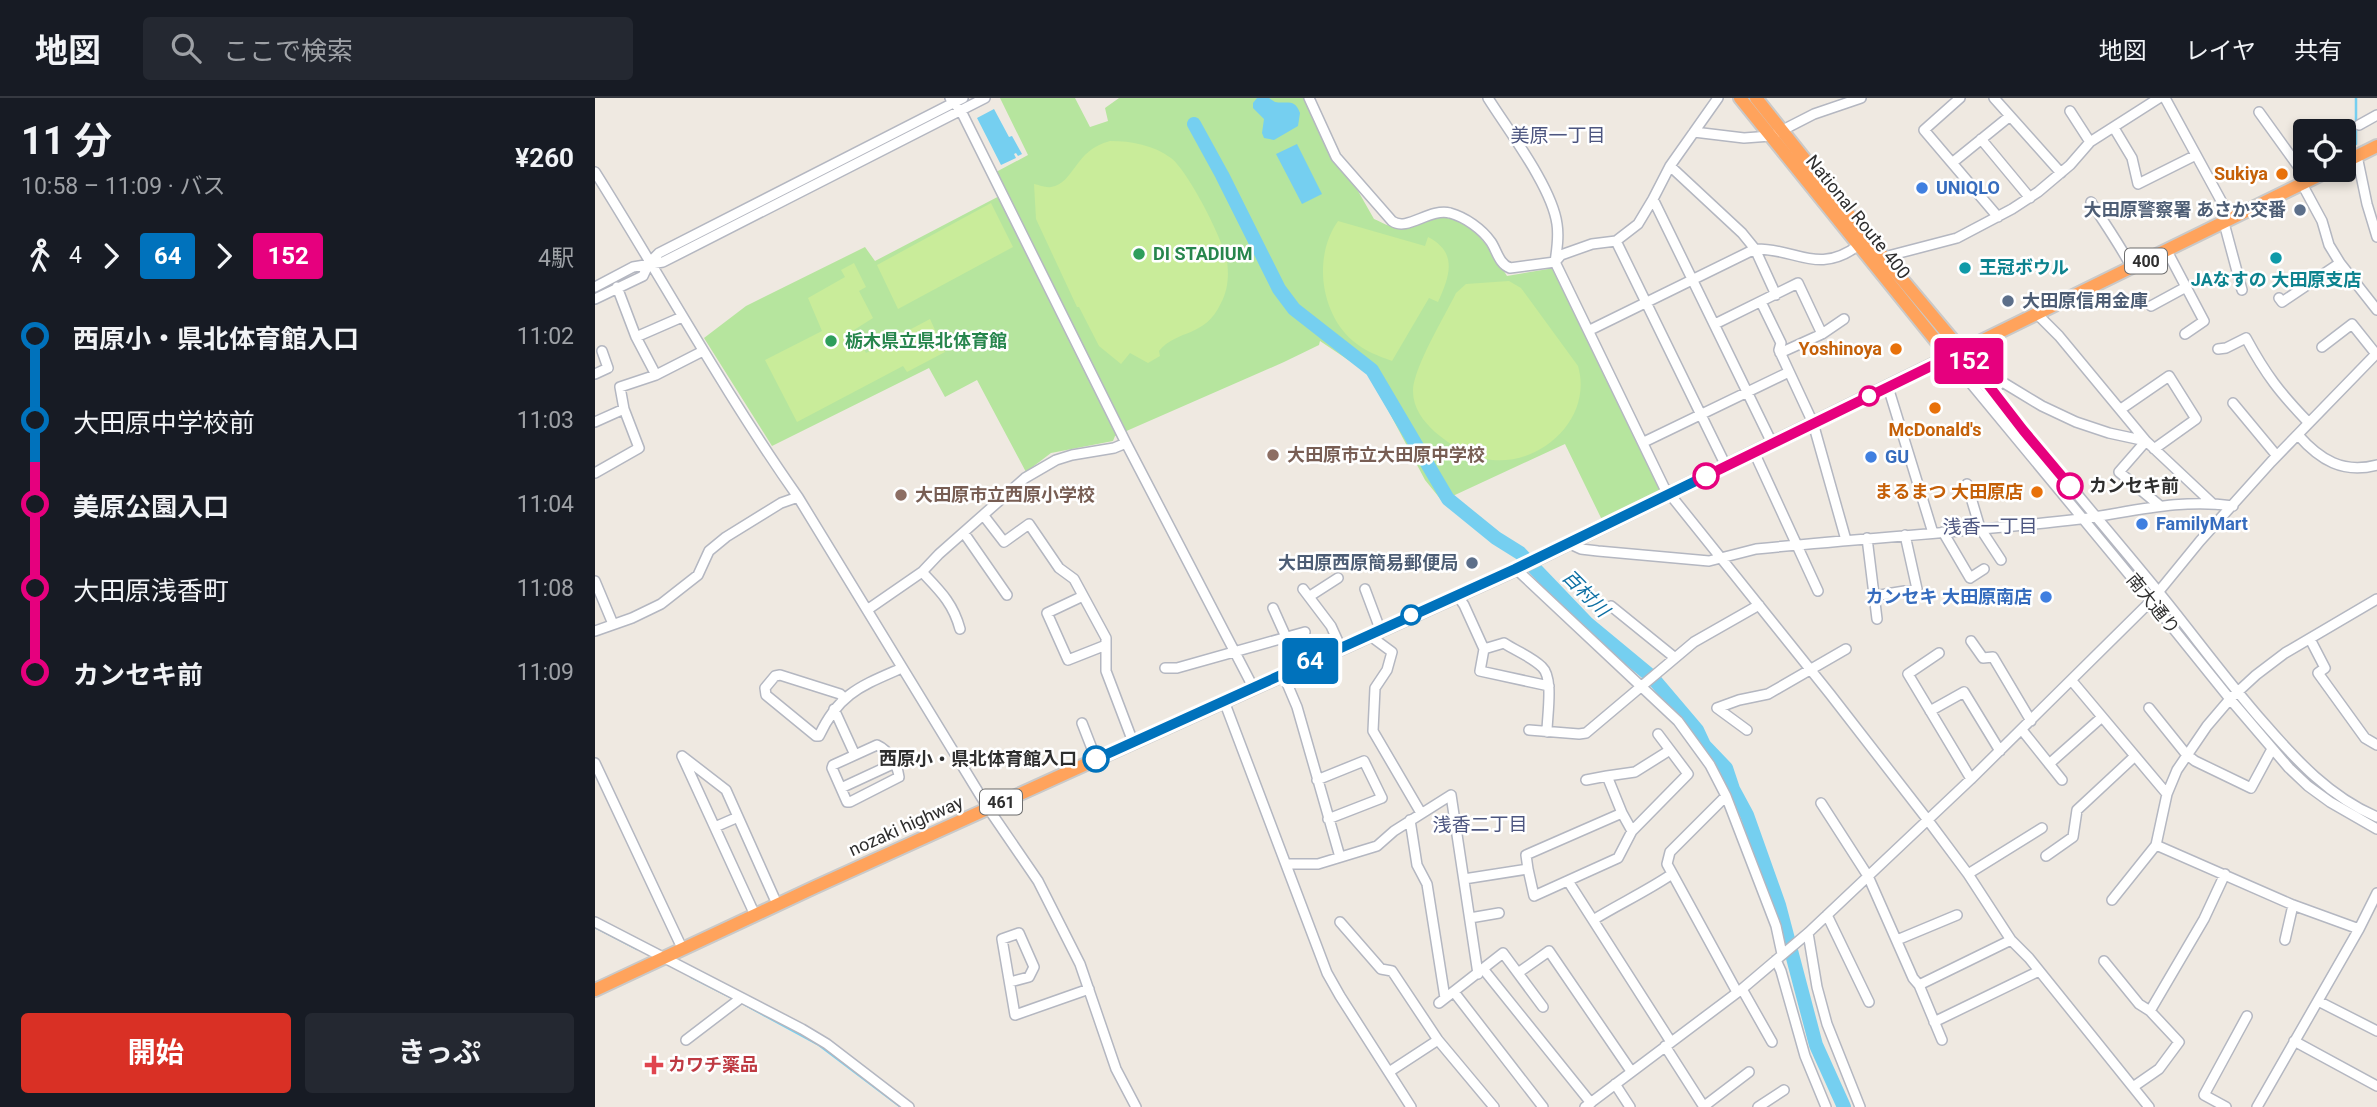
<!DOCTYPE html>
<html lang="ja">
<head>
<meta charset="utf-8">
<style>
	body { margin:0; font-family:Roboto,"Noto Sans JP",sans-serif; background:#242831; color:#f1f3f6; height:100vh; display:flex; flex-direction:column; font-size:26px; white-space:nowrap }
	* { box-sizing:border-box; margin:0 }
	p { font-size:23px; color:#9ea1a6 }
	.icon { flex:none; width:38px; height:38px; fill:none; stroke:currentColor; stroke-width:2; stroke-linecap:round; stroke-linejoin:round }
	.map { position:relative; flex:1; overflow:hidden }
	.side { display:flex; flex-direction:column; background:#171b24; width:595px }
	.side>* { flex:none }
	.badge { padding:0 14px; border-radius:5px; font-size:24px; line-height:46px }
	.controls { position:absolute; left:1698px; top:21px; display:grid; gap:14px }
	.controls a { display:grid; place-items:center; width:63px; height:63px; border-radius:7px; background:#171b24; box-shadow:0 4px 10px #0003; font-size:35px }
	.map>.badge { position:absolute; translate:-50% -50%; box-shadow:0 0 0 4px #fff }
	.legs { display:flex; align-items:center; gap:10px; height:77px; padding:0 21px; font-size:23px }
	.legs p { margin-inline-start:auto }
	.summary { display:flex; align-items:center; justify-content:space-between; height:119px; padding:0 21px }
	h1 { font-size:38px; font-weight:700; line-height:52px }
	.button { display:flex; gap:14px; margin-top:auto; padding:14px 21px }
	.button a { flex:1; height:80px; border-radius:7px; background:#d93025; color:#fff; font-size:28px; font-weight:700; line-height:80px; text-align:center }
	.button a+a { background:#242831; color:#f1f3f6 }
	ul { padding:0 21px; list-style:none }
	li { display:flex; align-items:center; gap:24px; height:84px; font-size:26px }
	li i { display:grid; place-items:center; width:10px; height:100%; margin:0 9px; background:currentColor }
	li i::after { content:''; width:18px; height:18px; margin:-9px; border:5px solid; border-radius:50%; background:#171b24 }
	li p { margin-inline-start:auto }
	li:first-child i { background:linear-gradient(#0000 50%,currentColor 0) }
	li:last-child i { background:linear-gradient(currentColor 50%,#0000 0) }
	header { display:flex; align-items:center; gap:42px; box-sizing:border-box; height:98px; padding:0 35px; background:#171b24; border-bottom:2px solid #363941 }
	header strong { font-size:33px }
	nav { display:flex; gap:38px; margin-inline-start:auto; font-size:24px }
	.search { width:490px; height:63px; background:#242831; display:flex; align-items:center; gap:18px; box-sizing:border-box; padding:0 24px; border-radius:7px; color:#9ea1a6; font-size:26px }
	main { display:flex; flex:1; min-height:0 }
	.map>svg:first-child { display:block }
</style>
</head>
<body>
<header>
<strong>地図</strong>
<div class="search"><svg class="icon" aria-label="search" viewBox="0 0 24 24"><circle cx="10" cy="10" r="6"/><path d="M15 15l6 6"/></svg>ここで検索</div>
<nav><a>地図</a><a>レイヤ</a><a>共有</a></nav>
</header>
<main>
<section class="side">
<div class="summary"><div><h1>11 分</h1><p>10:58 – 11:09 · バス</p></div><b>¥260</b></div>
<div class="legs"><svg class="icon" aria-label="walk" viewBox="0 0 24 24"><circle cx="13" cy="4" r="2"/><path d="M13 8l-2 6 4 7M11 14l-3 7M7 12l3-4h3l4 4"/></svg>4<svg class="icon" aria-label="forward" viewBox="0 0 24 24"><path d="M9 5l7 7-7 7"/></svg><b class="badge" style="background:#0072bc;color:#fff">64</b><svg class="icon" aria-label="forward" viewBox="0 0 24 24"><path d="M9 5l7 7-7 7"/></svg><b class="badge" style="background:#e6007e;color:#fff">152</b><p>4駅</p></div>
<ul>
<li><i style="color:#0072bc"></i><b>西原小・県北体育館入口</b><p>11:02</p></li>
<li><i style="color:#0072bc"></i><span>大田原中学校前</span><p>11:03</p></li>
<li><i style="color:#e6007e"></i><b>美原公園入口</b><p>11:04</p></li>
<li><i style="color:#e6007e"></i><span>大田原浅香町</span><p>11:08</p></li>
<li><i style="color:#e6007e"></i><b>カンセキ前</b><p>11:09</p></li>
</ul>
<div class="button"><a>開始</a><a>きっぷ</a></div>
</section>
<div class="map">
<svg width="1782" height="1009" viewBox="0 0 1782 1009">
	<rect width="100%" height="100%" fill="#efe9e1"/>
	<path fill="#b6e59e" d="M405,0H480L495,29L513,23L510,10L524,0H710L779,121C790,126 802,133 815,130C824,127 831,121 840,120C876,115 896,153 912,178L959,170L1053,362L1065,393L1007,422L970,346L847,403L830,382L792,310L771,274L725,243L724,247L689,264L520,338L518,343L456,355L431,374L382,282L350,299L334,270L177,348L109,240L151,208L270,149L280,163L412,94L401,74L433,57Z"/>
	<path fill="#c9ec9a" d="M515,43C537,43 558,47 576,60C593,73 628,141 632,163C634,177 633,192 626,205C610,240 582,231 564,253L565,258L553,265L535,255L526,266L504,248L484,209H482L441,121L439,86C444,87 451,90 456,89C480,85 479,52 515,43Z
		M396,105L418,149L303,211L282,167Z
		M743,123L830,148L833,139C864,155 854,179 843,204L834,200L797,263C783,258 770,253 758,243C725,215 718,158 743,123Z
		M259,165L271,189L264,193L278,220L259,232L271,255L335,221L350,254L312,274L308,268L202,324L170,262L227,233L213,200L250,179L246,172Z
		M914,183L926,190L983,268C998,319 948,367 897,362C875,359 856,348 840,334C828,323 818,310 818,293C818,270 850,218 861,195L871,186Z"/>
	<path fill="#75cff0" d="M662,0H674L680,4C692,6 700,0 705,15L703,28L679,42L669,40L667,35L669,21L658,10V5Z
		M399,11L414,39L417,38L427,56L423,58L421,55L419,56L421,60L406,67L382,20Z
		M702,46L727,96L707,106L681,56Z"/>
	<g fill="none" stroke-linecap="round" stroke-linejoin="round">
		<path stroke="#75cff0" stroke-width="2.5" d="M1761,0V46
			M0,829L42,851
			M96,879L139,901
			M145,904L224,947L306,1009"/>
		<path stroke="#75cff0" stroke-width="14" d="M599,26L627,77L684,191L699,211L777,272L853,401L901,440L925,455L993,526L1057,579L1102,632L1109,647L1131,670L1138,691L1152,717L1184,807L1221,947L1249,1009"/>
		<defs>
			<path id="minor" d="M355,0L366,13L531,345L658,589
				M714,0L741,59L797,123C812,134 834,110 855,115C870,119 887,131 896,144C902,153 904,166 915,170L960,164L966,157L997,146L1021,143L1043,126L1058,101L1075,68L1123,0
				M893,0C913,32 957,89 962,126C964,139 962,151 960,164L1069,389L1235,596L1332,721L1373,776L1416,842L1434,860L1554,1009
				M1365,0L1329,32L1403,119
				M1399,0L1466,75
				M1570,0L1636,121
				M1475,13L1495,44
				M1664,14L1713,82
				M1764,27L1782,17
				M1519,30L1537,60L1543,86L1601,57
				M1099,34L1149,40L1176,38L1219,16L1266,0
				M1386,41L1435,100
				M1762,58L1772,106L1782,139
				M1357,65L1415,18
				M1075,68L1147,135L1160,151L1181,197
				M0,74C68,182 129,294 203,399L393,710L443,783L485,866L521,971L541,1009
				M1707,86L1727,123L1734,147L1745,165L1782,212
				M1058,101L1177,345
				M1496,104C1510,126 1525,147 1537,170
				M1629,125L1647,192
				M1021,143L1131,368
				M1572,153L1609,223L1590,236
				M1289,159L1362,140L1417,111L1443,94L1475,67L1495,44L1564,0
				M0,189L38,169L68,164L390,0
				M22,189L41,239L61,277L108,253
				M1684,200L1687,204L1745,165
				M0,201L48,178L54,165L64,155L368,0
				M1166,204L1186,245L1184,252L1218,325L1251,442
				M1556,208L1591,189
				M1442,216L1464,238L1551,343L1524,374L1564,407
				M1120,226L1203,185L1227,236
				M995,232L1160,151C1202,150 1222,178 1264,147
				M41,239L87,219
				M1727,249L1757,226L1781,256
				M1623,251L1631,250L1651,240C1671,277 1685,295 1714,325
				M1367,253C1429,335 1497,413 1562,492C1598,536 1631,582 1669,625C1702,663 1735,699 1782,719
				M1185,255L1227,236L1249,221
				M1354,259L1556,503L1635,601L1694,670L1713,688L1735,704L1782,731
				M0,276L13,270L7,253
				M1293,289L1338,435
				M1397,293L1406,285H1409L1447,308L1481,324L1514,335L1551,343L1617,405
				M1638,305L1682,358
				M1526,311L1574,278L1601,321L1559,351
				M0,324L29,311
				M1703,337C1725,362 1748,376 1782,367
				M1049,344L1194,274
				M1159,354L1223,493
				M0,375L44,350L29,311L25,289L61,277
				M1372,386L1385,430L1406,462
				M389,418L409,444L434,426L464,470L479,481L511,540V573L538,644
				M1348,434L1375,480L1389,471
				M369,435L412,497
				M1272,440L1282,521
				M973,445L986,451L1003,453L1114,463L1161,451C1269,440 1377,434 1485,421C1536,414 1586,400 1638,408
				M921,471L1083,623L1115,667L1131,698L1181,828L1187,856
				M327,474C345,493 358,505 365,531
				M0,483L18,526
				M708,491L736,528L746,550
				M770,491L785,531
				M862,497L869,507L889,551L885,573L954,588
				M488,498L452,515L473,562L511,547
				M715,498L743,480
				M1279,498L1322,491L1310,437
				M1016,508L1079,559
				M678,510L691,539
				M272,512L327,474L344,456L430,380L461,362L477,357L519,350L531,345
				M0,533L37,520L66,506L103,477L114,453L131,439L186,405L203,399
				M774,537L797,554L792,572L780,590L778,633L826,715
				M1715,541L1730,570L1723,575L1770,640L1782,647
				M1376,543L1388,560L1398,559L1436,623
				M889,551L909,545C921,553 937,559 947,569C959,580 952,617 952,634
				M1344,555L1313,576L1376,681
				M570,570H582L710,534
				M688,576L702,609L745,759
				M1477,583L1572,696
				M249,600L245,596L185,577L180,578L170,590L171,597L221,638H224C244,595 266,588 307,570
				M629,603L732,875L745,898L816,1009
				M1554,610L1591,656L1600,663L1656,690L1677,651
				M239,611L260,657L238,667L237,670L252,704H255L304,679C303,667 293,652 282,647L260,657
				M1335,613L1369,594L1405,653
				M487,625L501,661
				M934,632L984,636L991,635L1099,544L1164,507
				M1152,632L1122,610L1144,602L1173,596L1251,551
				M1427,632L1467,682
				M0,665L87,850
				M1454,666L1507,619
				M722,682L769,663L787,700L733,721
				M991,682L1012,678
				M246,690L300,665
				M1131,698L1075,754L1072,766L1142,894
				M1226,705L1273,778L1318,880L1324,887L1347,942
				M1027,715L1012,678L1040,674L1075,652
				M815,722L822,767L832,786L850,900
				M120,729L143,719
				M1561,747L1698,807L1764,831
				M1451,758L1478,739L1482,712L1540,658
				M691,766H723L782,748L799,733L856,697L883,876
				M933,771L939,798L1023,760L1037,733
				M1373,776L1447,730
				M869,781L933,771L931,757L1027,715L1037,733L1093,676L1063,636
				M973,783L1076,944
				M1517,802L1561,747L1572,696L1582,672L1612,628L1635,601L1661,577L1690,555L1782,501
				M160,817L87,658L131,692L182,806
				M1232,817L1274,904
				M875,820L904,815
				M998,822C1024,806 1052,793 1077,776
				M0,824L207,931L232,946L314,1009
				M745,824L786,871L797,873L843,942L899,1009
				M1213,835L1222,889L1232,926L1265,1009
				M1302,842L1362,817
				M1690,842L1698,807
				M1181,862L1186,873L1210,958L1231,1009
				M1509,863L1544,906L1555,913L1584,944L1564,971L1538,989
				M889,872L996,1005
				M923,875L954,853L1036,973
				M415,884L434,879L439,869L424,835L407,841L420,917L494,891
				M1324,887L1416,842
				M1147,891L1177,944
				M859,894L948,1009
				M1723,903L1782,933
				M844,905L908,855L948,909
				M1555,913L1609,821L1630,776
				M1339,924L1444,873
				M91,942L146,900
				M1699,943L1782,988
				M1070,948L1109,1009
				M794,974L843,942
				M1020,986L1035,1009
				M990,1009L1147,891L1213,835L1376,681L1556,503L1605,443L1676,364L1782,255
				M1108,1009L1154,974
				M1163,1009L1189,992
				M1631,1009L1609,997L1652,918
				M1662,1009L1764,831L1782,795"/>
			<path id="highway" d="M1145,0L1354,259
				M1161,0L1275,143L1367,253
				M1748,65L1782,48
				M0,892L220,789L921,471L1735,72"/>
		</defs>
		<use href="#minor" stroke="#b4b7c1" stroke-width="12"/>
		<use href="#highway" stroke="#c9c9c9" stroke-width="16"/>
		<use href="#minor" stroke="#fff" stroke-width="9"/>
		<use href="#highway" stroke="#ffa35c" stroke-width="12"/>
	</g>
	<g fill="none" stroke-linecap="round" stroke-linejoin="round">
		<defs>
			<path id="line-1" d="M501,661L920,471L1111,378"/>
			<path id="line-2" d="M1111,378L1367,253L1428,332L1475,388"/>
		</defs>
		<use href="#line-1" stroke="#fff" stroke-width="16"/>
		<use href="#line-2" stroke="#fff" stroke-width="16"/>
		<use href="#line-1" stroke="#0072bc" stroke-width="10"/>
		<use href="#line-2" stroke="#e6007e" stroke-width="10"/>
	</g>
	<g fill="#e8710a" stroke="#fff" stroke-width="2.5">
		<circle cx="1687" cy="76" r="7"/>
		<circle cx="1301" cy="251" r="7"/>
		<circle cx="1340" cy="310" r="7"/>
		<circle cx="1442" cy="394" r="7"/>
	</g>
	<g fill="#3f7fe0" stroke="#fff" stroke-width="2.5">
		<circle cx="1327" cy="90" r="7"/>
		<circle cx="1276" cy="359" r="7"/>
		<circle cx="1547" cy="426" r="7"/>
		<circle cx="1451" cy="499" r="7"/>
	</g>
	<g fill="#5c6f8a" stroke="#fff" stroke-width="2.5">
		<circle cx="1705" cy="112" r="7"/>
		<circle cx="1413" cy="203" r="7"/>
		<circle cx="877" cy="465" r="7"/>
	</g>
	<g fill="#2e9e5b" stroke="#fff" stroke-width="2.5">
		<circle cx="544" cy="156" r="7"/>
		<circle cx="236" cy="243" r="7"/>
	</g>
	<g fill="#0f9aa8" stroke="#fff" stroke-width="2.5">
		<circle cx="1681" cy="160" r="7"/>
		<circle cx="1370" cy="170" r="7"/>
	</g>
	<g fill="#fff" stroke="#e6007e" stroke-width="3.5">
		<circle cx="1274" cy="298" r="9"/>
		<circle cx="1111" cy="378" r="12"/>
		<circle cx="1475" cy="388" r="12"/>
	</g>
	<g fill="#8d6e63" stroke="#fff" stroke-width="2.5">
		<circle cx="678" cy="357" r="7"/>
		<circle cx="306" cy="397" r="7"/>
	</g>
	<g fill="#fff" stroke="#0072bc" stroke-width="3.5">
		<circle cx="816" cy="517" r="9"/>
		<circle cx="501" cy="661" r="12"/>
	</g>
	<path fill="#e0444e" stroke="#fff" stroke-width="2.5" d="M55.5 956.5h7v7h7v7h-7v7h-7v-7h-7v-7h7z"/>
	<g text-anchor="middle" stroke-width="5" stroke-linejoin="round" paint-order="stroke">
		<g fill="#fff" stroke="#6d6d6d" stroke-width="2">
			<rect x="1530" y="150.5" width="42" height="25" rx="5"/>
			<rect x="385" y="691.5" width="42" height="25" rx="5"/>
		</g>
		<g font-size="16" font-weight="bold" fill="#2e2e2e">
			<text x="1551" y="169">400</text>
			<text x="406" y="710">461</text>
		</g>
		<g font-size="18" font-weight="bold" fill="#c56008" stroke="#fff" text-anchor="end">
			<text x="1673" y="82">Sukiya</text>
			<text x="1287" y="257">Yoshinoya</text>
			<text x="1340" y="338" text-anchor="middle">McDonald's</text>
			<text x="1428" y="400">まるまつ 大田原店</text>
		</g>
		<g font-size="18" font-weight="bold" fill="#366cbe" stroke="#fff" text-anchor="start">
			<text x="1341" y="96">UNIQLO</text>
			<text x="1290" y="365">GU</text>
			<text x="1561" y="432">FamilyMart</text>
			<text x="1437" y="505" text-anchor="end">カンセキ 大田原南店</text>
		</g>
		<g font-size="18" font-weight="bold" fill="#4e5e75" stroke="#fff" text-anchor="end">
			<text x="1691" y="118">大田原警察署 あさか交番</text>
			<text x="1427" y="209" text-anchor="start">大田原信用金庫</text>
			<text x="863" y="471">大田原西原簡易郵便局</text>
		</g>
		<g font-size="18" fill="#2e2e2e" stroke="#fff">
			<text transform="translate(1263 119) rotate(51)" y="6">National Route 400</text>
			<text transform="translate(1558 506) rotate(51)" y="6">南大通り</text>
			<text transform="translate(311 728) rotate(-24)" y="6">nozaki highway</text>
		</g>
		<g font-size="18" font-weight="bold" fill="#27864d" stroke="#fff" text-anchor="start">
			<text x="558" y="162">DI STADIUM</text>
			<text x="250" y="249">栃木県立県北体育館</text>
		</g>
		<g font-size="18" font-weight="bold" fill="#0d838f" stroke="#fff" text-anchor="start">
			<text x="1384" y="176">王冠ボウル</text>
			<text x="1681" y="188" text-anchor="middle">JAなすの 大田原支店</text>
		</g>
		<g font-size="18" font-weight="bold" fill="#785e54" stroke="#fff" text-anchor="start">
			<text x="692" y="363">大田原市立大田原中学校</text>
			<text x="320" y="403">大田原市立西原小学校</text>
		</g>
		<g font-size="18" font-weight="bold" fill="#2e2e2e" stroke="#fff" text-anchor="start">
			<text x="1494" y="394">カンセキ前</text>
			<text x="482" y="667" text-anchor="end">西原小・県北体育館入口</text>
		</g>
		<g font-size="18" font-weight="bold" fill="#be3a42" stroke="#fff" text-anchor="start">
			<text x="73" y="973">カワチ薬品</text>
		</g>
		<g font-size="19" fill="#4d5680" stroke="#fff">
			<text x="963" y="44">美原一丁目</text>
			<text x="1395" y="435">浅香一丁目</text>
			<text x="885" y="733">浅香二丁目</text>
		</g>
		<g font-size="19" font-style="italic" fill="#0d6fa3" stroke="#fff">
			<text transform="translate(991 495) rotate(45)" y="7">百村川</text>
		</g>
	</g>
</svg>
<div class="controls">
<a><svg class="icon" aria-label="locate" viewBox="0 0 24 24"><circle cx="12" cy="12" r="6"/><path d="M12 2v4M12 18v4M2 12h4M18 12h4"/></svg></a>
</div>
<b class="badge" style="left:715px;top:563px;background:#0072bc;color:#fff">64</b>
<b class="badge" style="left:1374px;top:263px;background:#e6007e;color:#fff">152</b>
</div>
</main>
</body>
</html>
